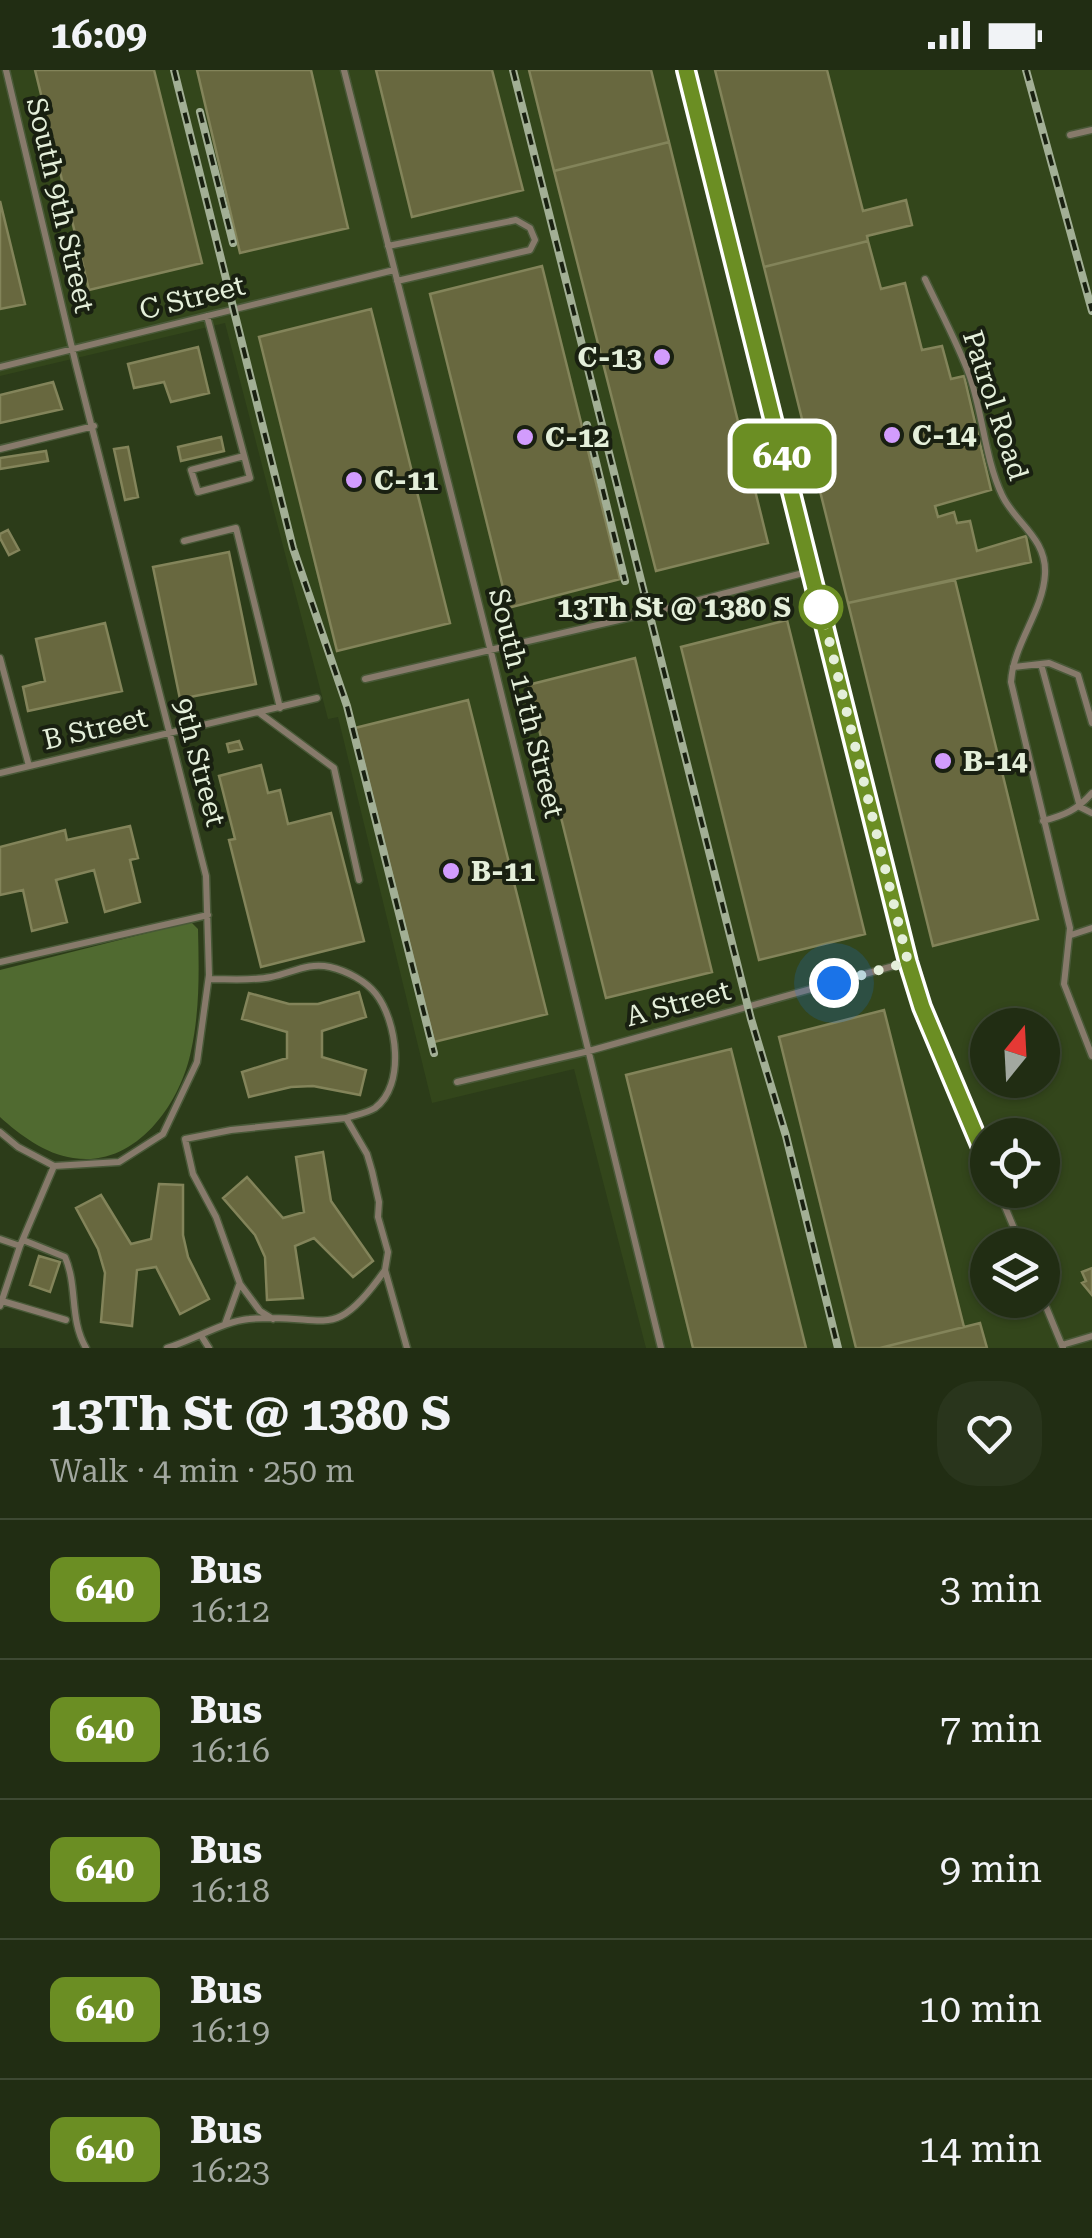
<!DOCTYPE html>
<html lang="en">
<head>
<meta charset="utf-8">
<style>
	body { margin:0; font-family:"Roboto Serif",serif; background:#29351c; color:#f1f3f6; height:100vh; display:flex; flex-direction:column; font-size:38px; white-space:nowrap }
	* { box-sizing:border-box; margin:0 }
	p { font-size:32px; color:#a2a8a0 }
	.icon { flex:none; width:55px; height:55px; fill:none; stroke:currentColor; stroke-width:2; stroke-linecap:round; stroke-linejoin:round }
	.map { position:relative; height:1278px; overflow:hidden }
	.drawer { display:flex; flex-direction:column; background:#212d13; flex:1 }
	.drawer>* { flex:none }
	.badge { padding:0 20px; border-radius:15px; font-size:35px; line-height:65px }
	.needle { width:65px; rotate:18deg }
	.buttons { position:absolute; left:970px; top:938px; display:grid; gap:20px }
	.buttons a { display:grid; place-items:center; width:90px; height:90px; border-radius:50%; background:#212d13; box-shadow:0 2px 8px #0004,0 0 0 2px #3e4933; font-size:50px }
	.you { position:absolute; width:50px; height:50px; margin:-25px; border:8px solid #fff; border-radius:50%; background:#1a73e8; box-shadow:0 0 0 15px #1a73e833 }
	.map>.badge { position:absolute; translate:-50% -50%; box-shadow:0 0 0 5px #fff }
	.round { display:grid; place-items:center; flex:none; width:105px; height:105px; border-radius:40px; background:#29351c }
	.overview { display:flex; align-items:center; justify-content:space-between; height:170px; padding:0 50px }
	h1 { font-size:48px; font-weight:700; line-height:75px }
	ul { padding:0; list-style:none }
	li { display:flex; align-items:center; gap:30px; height:140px; padding:0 50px; border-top:2px solid #3e4933 }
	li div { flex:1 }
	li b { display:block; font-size:38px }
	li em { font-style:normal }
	li .badge { min-width:110px; font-weight:700; text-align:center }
	.status { display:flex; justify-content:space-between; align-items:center; height:70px; padding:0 50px; background:#212d13; direction:ltr }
	.status svg { height:28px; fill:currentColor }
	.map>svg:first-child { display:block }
</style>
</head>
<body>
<div class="status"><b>16:09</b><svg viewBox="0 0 49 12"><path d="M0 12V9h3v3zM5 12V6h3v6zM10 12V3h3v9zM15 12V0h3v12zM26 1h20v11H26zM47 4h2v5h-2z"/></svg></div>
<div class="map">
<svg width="1092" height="1278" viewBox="0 0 1092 1278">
	<rect width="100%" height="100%" fill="#2c3c19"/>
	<path fill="#33461b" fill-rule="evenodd" d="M0,0H1092V1278H646L574,999L432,1033L338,647L328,649L225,253L0,306ZM988,955H1042V1010H988ZM988,1065H1042V1120H988ZM988,1175H1042V1230H988Z"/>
	<path fill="#506a30" d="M191,852L198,859C199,900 200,940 191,981C180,1035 135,1098 73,1088C45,1084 20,1065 0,1047V900Z"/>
	<path fill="#68683f" stroke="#83845a" stroke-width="2.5" d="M35,0H154L202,193L89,220Z
		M197,0H311L348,158L240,183Z
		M376,0H492L523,120L412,147Z
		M529,0H651L669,72L554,101Z
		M715,0H827L863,141L906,130L912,155L867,166L868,171L764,197Z
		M669,72L768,473L656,501L554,101Z
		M0,131L25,234L0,239Z
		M868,171L881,219L905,213L922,280L942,276L951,309L964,306L991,420L935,436L938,447L954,442L957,453L970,451L977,481L1026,466L1031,492L848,533L764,197Z
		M542,196L620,509L508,538L430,224Z
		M371,239L450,553L337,581L259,267Z
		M198,277L209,323L171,332L164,312L134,318L128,294Z
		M53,312L62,339L0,353V325Z
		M221,367L224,381L181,391L178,377Z
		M128,377L138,427L125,430L114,379Z
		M46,381L48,391L0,399V388Z
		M8,460L19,480L9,485L0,468V464Z
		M229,482L256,614L180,629L153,497Z
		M955,510L1038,849L933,876L848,533Z
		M787,550L865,864L759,890L681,577Z
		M105,553L122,621L28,641L23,617L45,611L36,569Z
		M635,588L712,902L606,928L528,615Z
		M468,630L547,944L434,972L355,658Z
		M239,671L242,679L229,682L227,674Z
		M261,695L268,723L280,720L288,754L331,743L364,871L261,897L229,770L235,769L219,706Z
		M130,756L138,788L130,790L140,832L105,842L94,800L56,810L67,852L32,861L23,820L0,825V777L65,760L67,770Z
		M359,922L366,947L322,961V987L366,1000L360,1025L313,1016L291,1017L249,1027L242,1002L287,988V962L242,949L249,923L289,934H318Z
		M884,940L964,1257L880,1278H856L779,967Z
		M731,979L806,1278H693L626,1005Z
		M323,1082L331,1131L373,1191L353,1207L314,1168L295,1176L303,1228L267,1230L265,1187L255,1165L223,1128L247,1107L283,1148L304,1142L296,1087Z
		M159,1114L183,1115V1165L188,1187L209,1229L180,1244L156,1197L137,1200L132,1256L101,1252L105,1203L98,1179L76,1138L101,1125L131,1174L151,1169Z
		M39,1186L60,1192L50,1222L30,1215Z
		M1092,1198V1225L1082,1213L1086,1211L1082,1202Z
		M980,1253L987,1278H880Z"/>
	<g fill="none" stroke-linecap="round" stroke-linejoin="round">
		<defs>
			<path id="service" d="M344,0L490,578L661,1278
				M686,0L908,892L922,937L988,1094
				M1070,65L1092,60
				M388,176L516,150L530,158L535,170L530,180L397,211
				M925,209C940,241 958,274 970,307C983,345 985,389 1002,425C1015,453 1047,468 1045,504C1043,542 1013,574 1011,612L1070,858L1064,914L1092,986
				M207,246L250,408L198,422L191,400L244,386
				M0,297L394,200
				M0,379L94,356
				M184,471L236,458L280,638
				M0,588L29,696
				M1041,594L1080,737L1092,743
				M1013,597L1049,593L1078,605L1092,653
				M365,609L649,543L811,501
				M261,644L334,698L359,810
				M0,703L317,628
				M1043,751C1065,745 1077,740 1092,723
				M1071,865L1092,858
				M0,892L208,845
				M209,909C229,909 252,911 271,907C292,903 308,892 330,897C347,901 366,911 376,924C397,951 406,1015 375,1038C367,1043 355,1045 346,1048L367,1084L372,1101L379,1132L378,1147L388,1182L385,1200L407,1278
				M457,1012L589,981L908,892
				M0,1062L18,1077L54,1096L119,1092L163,1064L197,992L209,905L206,806L76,295L6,0
				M998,1120L1021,1175
				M0,1169L20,1176
				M23,1170L65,1187C78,1217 69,1249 86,1278
				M1042,1227L1063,1278
				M2,1231L66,1250
				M0,1236L20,1176L54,1096
				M273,1249L260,1241L240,1214L216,1147L193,1104L185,1069L231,1060L346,1048
				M225,1254L239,1215
				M202,1267L209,1278
				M1062,1275L1092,1266
				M167,1278C194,1270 224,1251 249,1249C326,1241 331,1277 385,1200"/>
		</defs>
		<use href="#service" stroke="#495938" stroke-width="9"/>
		<use href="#service" stroke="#877a6b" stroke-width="6"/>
		<defs>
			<path id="rail" d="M174,0L293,478L347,636L434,983
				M513,0L751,949L786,1066L838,1278
				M1026,0L1092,241
				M200,42L233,173
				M587,355L625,511"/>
		</defs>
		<use href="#rail" stroke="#a2af95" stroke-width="8"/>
		<use href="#rail" stroke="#192011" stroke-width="4" stroke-dasharray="11" stroke-linecap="butt"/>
	</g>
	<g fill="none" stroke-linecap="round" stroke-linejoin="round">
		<defs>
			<path id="line" d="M686,0L908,892L922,937L988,1094"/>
		</defs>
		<use href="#line" stroke="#fff" stroke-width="22"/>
		<use href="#line" stroke="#6b8e23" stroke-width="15"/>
		<path stroke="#e4efda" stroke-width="10" stroke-dasharray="0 18" d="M821,537L908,892L834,913"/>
	</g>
	<g fill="#d29cfd" stroke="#192011" stroke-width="4">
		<circle cx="662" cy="287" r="10"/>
		<circle cx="892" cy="365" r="10"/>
		<circle cx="525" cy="367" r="10"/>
		<circle cx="354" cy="410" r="10"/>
		<circle cx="943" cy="691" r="10"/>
		<circle cx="451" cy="801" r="10"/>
	</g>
	<circle fill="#fff" stroke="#6b8e23" stroke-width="5" cx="821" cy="537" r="20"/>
	<g text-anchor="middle" stroke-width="8" stroke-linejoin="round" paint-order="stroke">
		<g font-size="28" fill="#e4efda" stroke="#192011">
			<text transform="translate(61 135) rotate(77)" y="10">South 9th Street</text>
			<text transform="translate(192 227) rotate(-14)" y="10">C Street</text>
			<text transform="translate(996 335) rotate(72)" y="10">Patrol Road</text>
			<text transform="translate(527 633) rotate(76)" y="10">South 11th Street</text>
			<text transform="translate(95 658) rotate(-13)" y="10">B Street</text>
			<text transform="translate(200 692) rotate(75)" y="10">9th Street</text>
			<text transform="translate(678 933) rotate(-15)" y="10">A Street</text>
		</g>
		<g font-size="28" font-weight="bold" fill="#e4efda" stroke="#192011" text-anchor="start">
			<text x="642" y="297" text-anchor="end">C-13</text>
			<text x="912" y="375">C-14</text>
			<text x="545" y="377">C-12</text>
			<text x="374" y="420">C-11</text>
			<text x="963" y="701">B-14</text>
			<text x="471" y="811">B-11</text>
		</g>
		<g font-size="28" font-weight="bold" fill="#e4efda" stroke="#192011" text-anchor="end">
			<text x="791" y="547">13Th St @ 1380 S</text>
		</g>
	</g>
</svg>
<div class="buttons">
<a><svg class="needle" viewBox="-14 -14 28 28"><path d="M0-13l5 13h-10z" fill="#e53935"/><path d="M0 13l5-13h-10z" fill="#a2a8a0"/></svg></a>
<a><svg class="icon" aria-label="locate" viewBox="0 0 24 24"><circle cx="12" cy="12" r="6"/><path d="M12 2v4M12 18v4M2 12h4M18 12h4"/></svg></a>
<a><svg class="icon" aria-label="layers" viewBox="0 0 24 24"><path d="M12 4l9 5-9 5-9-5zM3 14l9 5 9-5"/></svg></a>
</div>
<div class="you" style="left:834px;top:913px"></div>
<b class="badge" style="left:782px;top:386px;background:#6b8e23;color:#fff">640</b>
</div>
<section class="drawer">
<div class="overview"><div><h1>13Th St @ 1380 S</h1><p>Walk · 4 min · 250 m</p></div><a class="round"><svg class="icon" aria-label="heart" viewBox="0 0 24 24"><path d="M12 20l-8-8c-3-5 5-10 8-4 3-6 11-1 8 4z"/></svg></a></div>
<ul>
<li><span class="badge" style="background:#6b8e23;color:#fff">640</span><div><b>Bus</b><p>16:12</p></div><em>3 min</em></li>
<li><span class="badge" style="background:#6b8e23;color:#fff">640</span><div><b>Bus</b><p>16:16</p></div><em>7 min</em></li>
<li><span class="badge" style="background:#6b8e23;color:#fff">640</span><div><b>Bus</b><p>16:18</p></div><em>9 min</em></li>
<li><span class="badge" style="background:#6b8e23;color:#fff">640</span><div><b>Bus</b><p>16:19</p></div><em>10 min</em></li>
<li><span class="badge" style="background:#6b8e23;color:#fff">640</span><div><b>Bus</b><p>16:23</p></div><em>14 min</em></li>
</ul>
</section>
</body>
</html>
